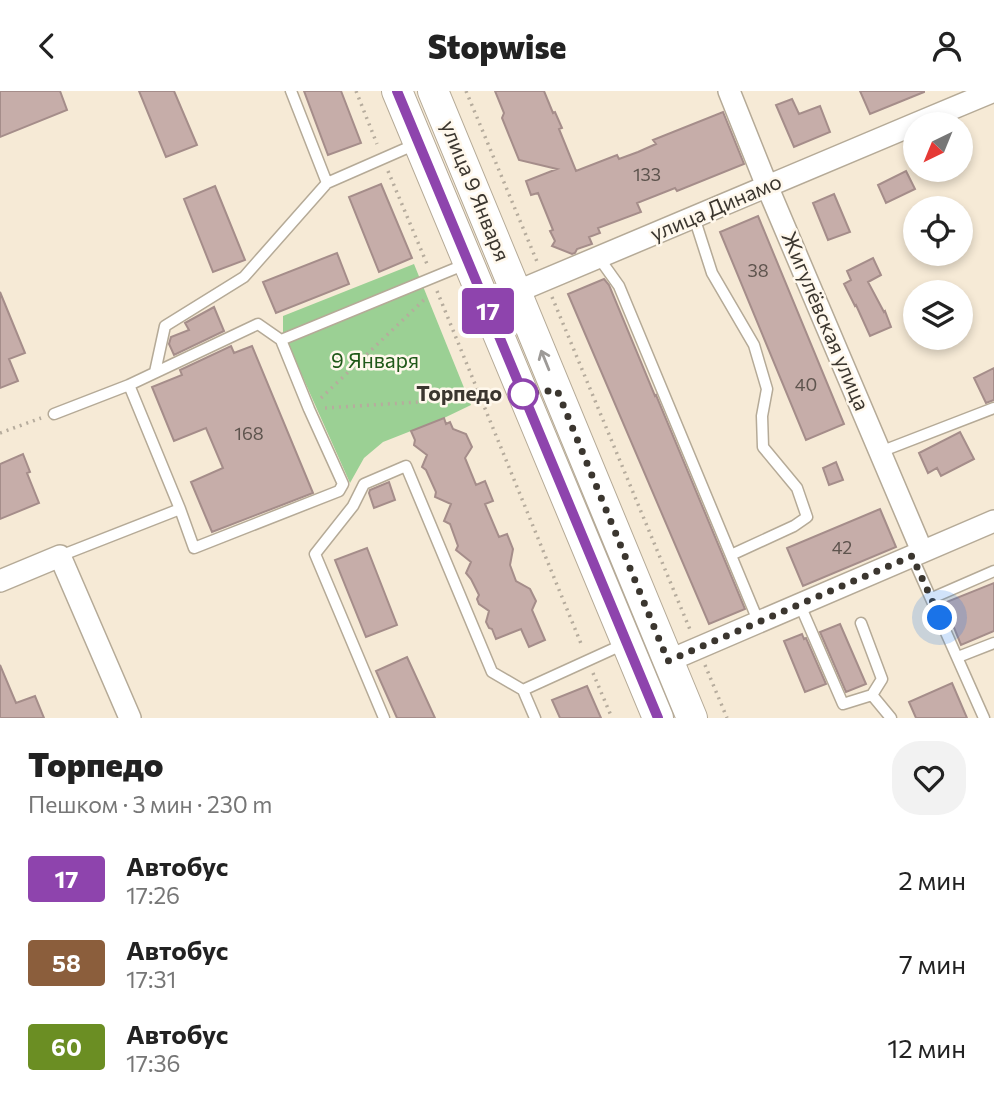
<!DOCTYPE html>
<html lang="ru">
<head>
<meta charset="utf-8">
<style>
	body { margin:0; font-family:Commissioner,sans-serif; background:#f2f2f2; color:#222; height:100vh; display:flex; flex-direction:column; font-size:26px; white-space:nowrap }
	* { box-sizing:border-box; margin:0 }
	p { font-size:23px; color:#767676 }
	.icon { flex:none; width:38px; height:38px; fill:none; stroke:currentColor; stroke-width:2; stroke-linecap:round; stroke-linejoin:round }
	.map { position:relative; height:627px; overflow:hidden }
	.details { display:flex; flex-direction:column; background:#fff; flex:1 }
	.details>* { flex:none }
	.badge { padding:0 14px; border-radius:5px; font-size:24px; line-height:46px }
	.needle { width:46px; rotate:223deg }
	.fabs { position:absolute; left:903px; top:21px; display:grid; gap:14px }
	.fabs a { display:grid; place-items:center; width:70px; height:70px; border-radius:50%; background:#fff; box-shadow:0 4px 10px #0003; font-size:35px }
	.you { position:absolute; width:35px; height:35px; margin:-18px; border:5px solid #fff; border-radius:50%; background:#1a73e8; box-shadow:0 0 0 10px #1a73e833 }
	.map>.badge { position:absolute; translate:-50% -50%; box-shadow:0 0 0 4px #fff }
	.round { display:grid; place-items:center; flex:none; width:74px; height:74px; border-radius:28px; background:#f2f2f2 }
	.headline { display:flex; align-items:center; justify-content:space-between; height:119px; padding:0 28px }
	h1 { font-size:33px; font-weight:800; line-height:52px }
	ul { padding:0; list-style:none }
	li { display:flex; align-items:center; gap:21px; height:84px; padding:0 28px }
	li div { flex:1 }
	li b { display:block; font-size:26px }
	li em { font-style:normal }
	li .badge { min-width:77px; font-weight:700; text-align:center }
	header { display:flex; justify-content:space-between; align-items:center; height:91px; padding:0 28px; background:#fff; font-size:32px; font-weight:800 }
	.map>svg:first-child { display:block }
</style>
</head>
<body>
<header><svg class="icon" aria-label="back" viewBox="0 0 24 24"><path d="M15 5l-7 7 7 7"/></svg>Stopwise<svg class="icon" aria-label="person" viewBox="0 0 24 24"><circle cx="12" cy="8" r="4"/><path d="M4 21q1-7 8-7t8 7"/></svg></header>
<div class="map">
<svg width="994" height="627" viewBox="0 0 994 627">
	<rect width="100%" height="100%" fill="#f6ead6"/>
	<path fill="#9bd094" d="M414,173L471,314L444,327L383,351L364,367L350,392L283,242V225Z"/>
	<path fill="#c6ada9" stroke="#a58d8a" stroke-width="2" d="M0,0H60L67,19L0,46Z
		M139,0H174L197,54L166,66Z
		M304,0H341L361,52L328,64Z
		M495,0H544L553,22L555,21L562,37L559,38L576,80L617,64L619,68L638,61L656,53L653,49L723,21L744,73L677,100L675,97L637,112L641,121L598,137L600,142L589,146L592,153L577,158L575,162L572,163L552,155L555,150L550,140L553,139L538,102L531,104L526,90L557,78L519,69L502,27L504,22Z
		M860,0H924V1L870,23Z
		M792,8L799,23L820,15L830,41L794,56L776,14Z
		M906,80L915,98L886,112L878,94Z
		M381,93L412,167L379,181L349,106Z
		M215,95L245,169L213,181L184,108Z
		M834,103L850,141L828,149L813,112Z
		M758,125L844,333L806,349L720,141Z
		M337,162L349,193L276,222L263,191Z
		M873,167L881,184L868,191L884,221L885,220L891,236L870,245L856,214L855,215L844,193L851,189L847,180Z
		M604,188L609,194L655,305L656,304L745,518L709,533L568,203Z
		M0,201L25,262L9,268L18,290L0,297Z
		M214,216L224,240L174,264L169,253L171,246L189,239L185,232Z
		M231,255L234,262L252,255L313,402L212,441L191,391L223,377L206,337L174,350L152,296L182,284L180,279Z
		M994,277V309L986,312L974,287Z
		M444,327L446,333L450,331L453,338L466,343L472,356L465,367L476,394L485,390L493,410L485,413L499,446L507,443L513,458L510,474L516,490L530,498L536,510L532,519L545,549L529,556L521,538L496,548L492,538L489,537L486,531L489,520L479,513L477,508L479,504L471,488L466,482L471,471L456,459L458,455L450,433L444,430L451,413L435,406L436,401L426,379L422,376L427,364L414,354L415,349L411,340Z
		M960,341L974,368L941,385L937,377L928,382L919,362Z
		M23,363L30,381L27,382L39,412L0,428V373Z
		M836,371L843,389L829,394L823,377Z
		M389,391L395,409L374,417L369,402L370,399Z
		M880,418L896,456L803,495L787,457Z
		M367,457L397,534L366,546L335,469Z
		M994,492V540L961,554L944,512Z
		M840,533L866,593L846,601L820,541Z
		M802,543L804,548L806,547L826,593L805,601L784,550Z
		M407,566L435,627H397L376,580Z
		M0,574L16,612L35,605L44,627H0Z
		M952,592L967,627H916L909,611Z
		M587,595L601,627H560L552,609Z"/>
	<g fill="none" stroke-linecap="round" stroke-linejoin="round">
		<defs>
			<path id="service" d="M291,0L327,92L416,53
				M694,126L712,182L754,254L767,298L762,325L763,356L797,397L807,426L794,435L731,464
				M599,167L619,195L759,532
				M281,249L466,173
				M155,281L165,235L244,186L327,92
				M54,323L129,294
				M880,361L994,317
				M60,465L180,418L129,294L258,233L281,249L309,318L343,393L339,400L194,457L180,418
				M912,465L984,627
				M932,507L994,480
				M800,514L843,613L872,604L882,588L861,532
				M958,566L994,552
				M523,599L624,553
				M872,604L891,627
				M384,627L315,463L353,415L364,393L406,375L492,581L523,599L535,627"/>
			<path id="minor" d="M729,0L767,95L922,460
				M915,33L994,0
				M516,201L915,33
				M0,490L60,465L130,627
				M668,570L994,430"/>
			<path id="secondary" d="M397,0L658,627
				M433,0L692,627"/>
		</defs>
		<use href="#service" stroke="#b5aa97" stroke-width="13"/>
		<use href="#minor" stroke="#b5aa97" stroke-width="24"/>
		<use href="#secondary" stroke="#b5aa97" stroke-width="32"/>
		<path stroke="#b6ac9d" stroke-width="3.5" stroke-dasharray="2 5" stroke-linecap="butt" d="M356,0L377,53
			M466,0L538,173
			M388,80L427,173
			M437,200L582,555
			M552,206L691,541
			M321,307L427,206
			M325,317L481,307
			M0,342L41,327
			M705,574L727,627
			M593,582L612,627"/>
		<use href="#service" stroke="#fff" stroke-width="10"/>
		<use href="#minor" stroke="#fff" stroke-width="21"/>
		<use href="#secondary" stroke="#fff" stroke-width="30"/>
	</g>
	<defs><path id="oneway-shaft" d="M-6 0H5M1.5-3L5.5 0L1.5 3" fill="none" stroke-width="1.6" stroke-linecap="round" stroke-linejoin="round" transform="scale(1.75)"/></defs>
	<use stroke="#9d9a97" href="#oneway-shaft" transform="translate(545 269) rotate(-112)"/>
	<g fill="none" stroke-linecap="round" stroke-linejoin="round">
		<defs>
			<path id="line" d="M397,0L658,627"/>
		</defs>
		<use href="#line" stroke="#fff" stroke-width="16"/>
		<use href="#line" stroke="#8e44ad" stroke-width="10"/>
		<path stroke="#3b362f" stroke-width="7" stroke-dasharray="0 12.6" d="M523,303L557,299L668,570L912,465L940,527"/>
	</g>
	<circle fill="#fff" stroke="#8e44ad" stroke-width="3.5" cx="523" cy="303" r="14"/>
	<g text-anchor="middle" stroke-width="5" stroke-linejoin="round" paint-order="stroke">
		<g font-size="18" fill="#5e544e">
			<text x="647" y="90">133</text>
			<text x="758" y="186">38</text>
			<text x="806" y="300">40</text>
			<text x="249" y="349">168</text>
			<text x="842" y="463">42</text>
		</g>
		<g font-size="21" fill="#3b362f" stroke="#fff8ec">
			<text transform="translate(475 100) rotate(68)" y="7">улица 9 Января</text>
			<text transform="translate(716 117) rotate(-23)" y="7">улица Динамо</text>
			<text transform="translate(825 230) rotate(67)" y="7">Жигулёвская улица</text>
		</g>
		<g font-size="21" fill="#205919" stroke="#fff8ec">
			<text x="375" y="277">9 Января</text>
		</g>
		<g font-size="21" font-weight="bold" fill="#3b362f" stroke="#fff8ec" text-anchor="end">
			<text x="502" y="310">Торпедо</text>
		</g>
	</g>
</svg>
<div class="fabs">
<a><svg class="needle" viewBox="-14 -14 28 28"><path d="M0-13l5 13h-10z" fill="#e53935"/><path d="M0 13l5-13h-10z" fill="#767676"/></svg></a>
<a><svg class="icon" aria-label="locate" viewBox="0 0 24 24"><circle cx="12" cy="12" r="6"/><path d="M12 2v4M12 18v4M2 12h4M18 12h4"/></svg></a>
<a><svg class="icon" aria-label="layers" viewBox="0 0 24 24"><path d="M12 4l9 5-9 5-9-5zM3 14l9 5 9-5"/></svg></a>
</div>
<div class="you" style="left:940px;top:527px"></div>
<b class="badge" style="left:488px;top:220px;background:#8e44ad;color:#fff">17</b>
</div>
<section class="details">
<div class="headline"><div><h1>Торпедо</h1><p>Пешком · 3 мин · 230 m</p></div><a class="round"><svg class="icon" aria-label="heart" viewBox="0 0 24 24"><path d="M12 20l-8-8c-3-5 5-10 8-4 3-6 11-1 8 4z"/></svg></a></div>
<ul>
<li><span class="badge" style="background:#8e44ad;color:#fff">17</span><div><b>Автобус</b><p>17:26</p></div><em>2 мин</em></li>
<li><span class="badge" style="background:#8b5e3c;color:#fff">58</span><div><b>Автобус</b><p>17:31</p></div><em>7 мин</em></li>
<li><span class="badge" style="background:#6b8e23;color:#fff">60</span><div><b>Автобус</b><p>17:36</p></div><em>12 мин</em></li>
</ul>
</section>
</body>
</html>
